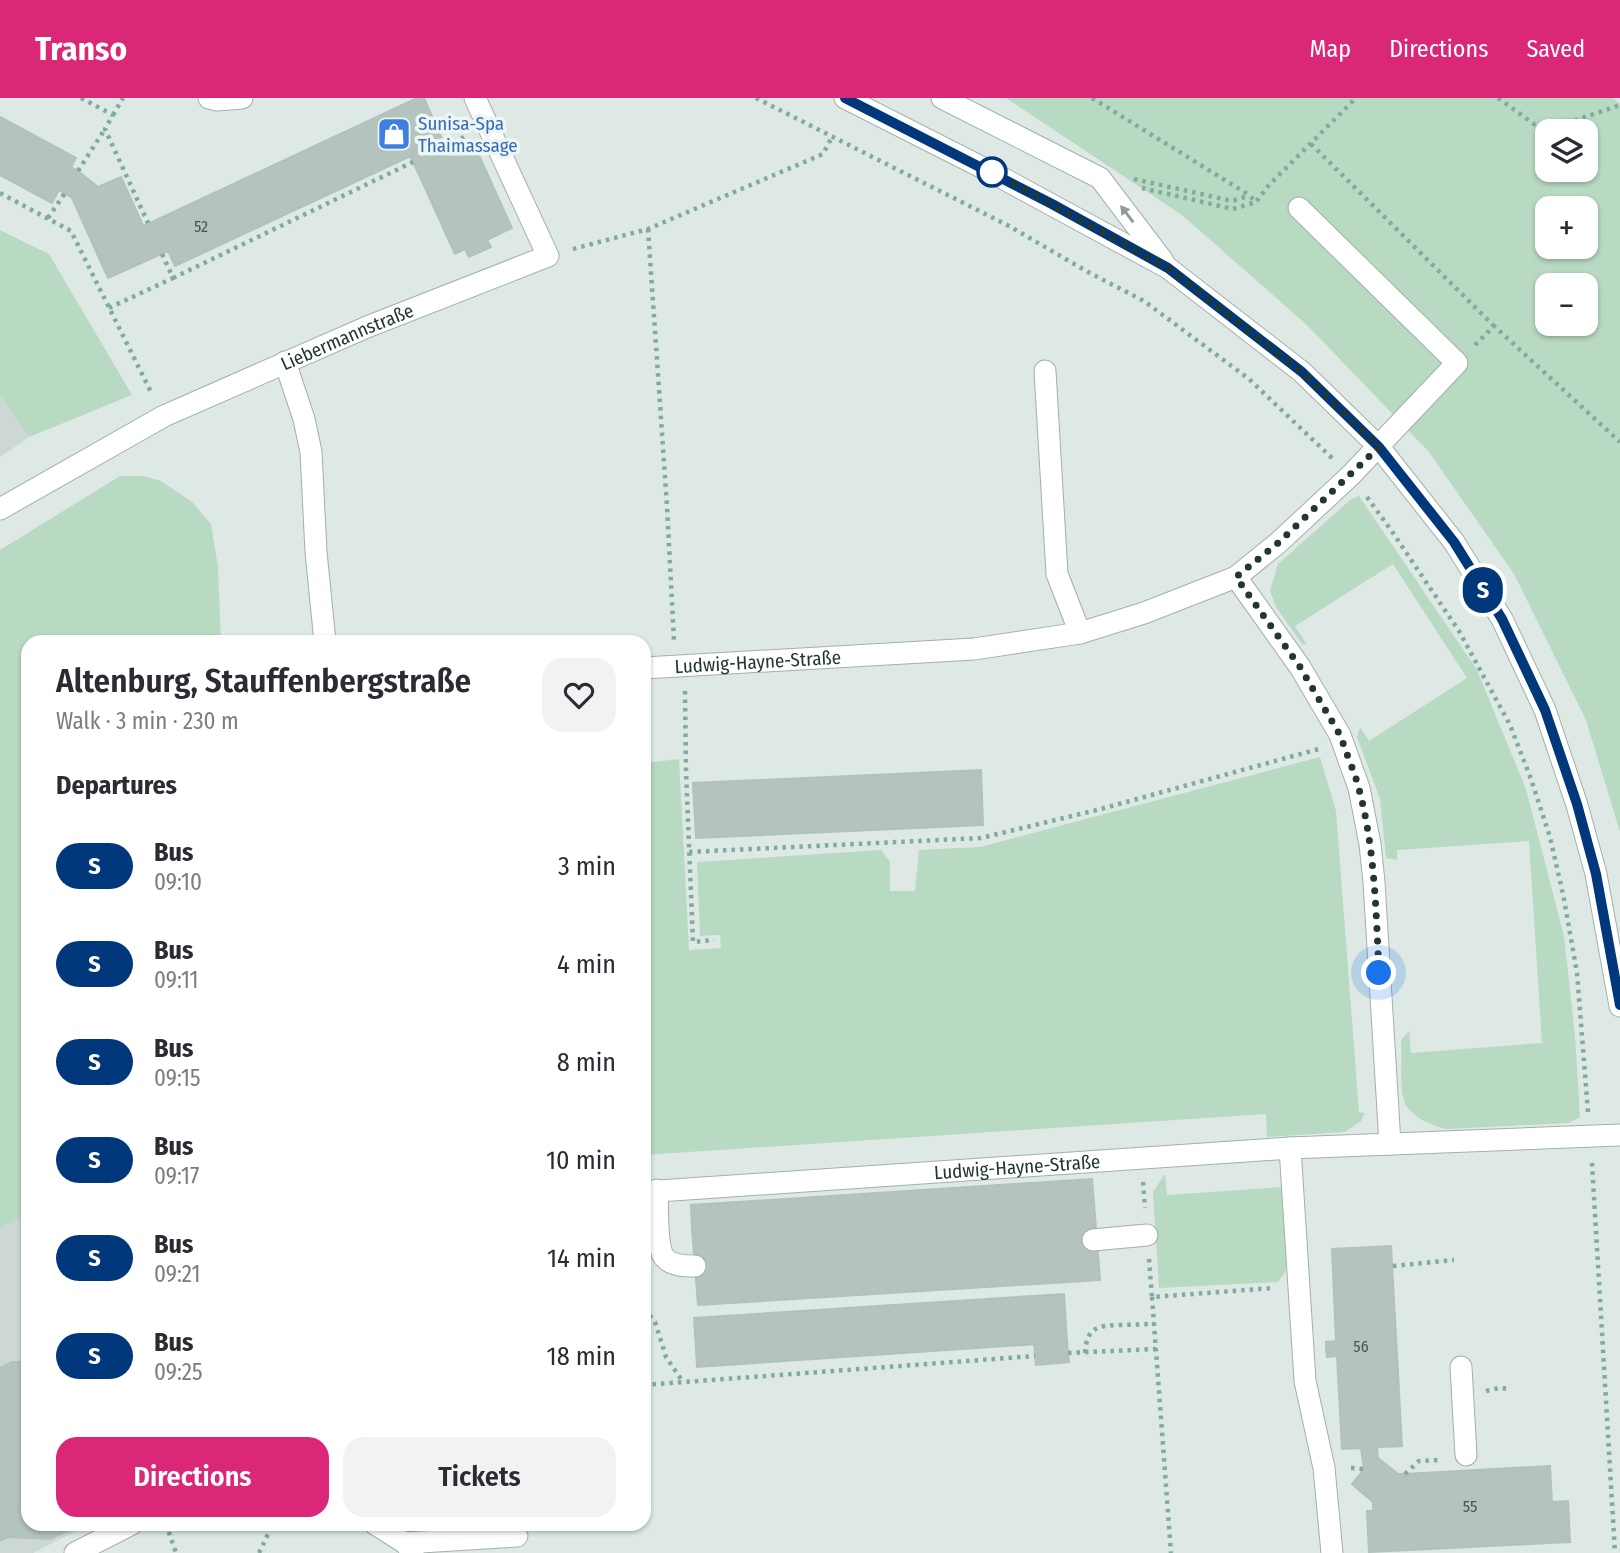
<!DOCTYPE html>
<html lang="en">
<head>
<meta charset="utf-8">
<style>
	body { margin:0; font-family:"Fira Sans Condensed",sans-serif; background:#f2f2f3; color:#2b2b33; height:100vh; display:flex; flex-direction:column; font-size:26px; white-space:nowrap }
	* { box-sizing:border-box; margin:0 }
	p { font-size:23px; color:#7c7c81 }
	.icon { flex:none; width:38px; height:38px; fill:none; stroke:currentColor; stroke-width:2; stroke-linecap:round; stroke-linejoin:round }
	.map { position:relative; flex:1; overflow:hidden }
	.side { position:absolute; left:21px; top:537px; width:630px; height:896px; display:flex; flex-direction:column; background:#fff; border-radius:21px; box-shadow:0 2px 5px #0004 }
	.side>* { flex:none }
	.badge { padding:0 14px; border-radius:23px; font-size:24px; line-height:46px }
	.fabs { position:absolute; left:1535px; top:21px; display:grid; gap:14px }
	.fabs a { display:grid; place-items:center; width:63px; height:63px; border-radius:14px; background:#fff; box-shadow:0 2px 5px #0004; font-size:35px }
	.you { position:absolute; width:35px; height:35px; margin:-18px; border:5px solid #fff; border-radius:50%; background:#1a73e8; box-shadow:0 0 0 10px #1a73e833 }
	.map>.badge { position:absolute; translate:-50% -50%; box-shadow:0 0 0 4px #fff }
	h2 { padding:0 35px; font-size:26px; line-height:63px }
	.round { display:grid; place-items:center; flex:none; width:74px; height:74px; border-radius:21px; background:#f2f2f3 }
	.head { display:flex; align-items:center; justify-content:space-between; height:119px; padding:0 35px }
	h1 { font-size:33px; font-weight:600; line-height:52px }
	.button { display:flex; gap:14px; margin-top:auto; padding:14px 35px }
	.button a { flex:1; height:80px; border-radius:21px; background:#db2777; color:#fff; font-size:28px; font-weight:600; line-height:80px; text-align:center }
	.button a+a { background:#f2f2f3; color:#2b2b33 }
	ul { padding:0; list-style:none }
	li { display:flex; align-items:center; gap:21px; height:98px; padding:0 35px }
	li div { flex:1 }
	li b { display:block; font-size:26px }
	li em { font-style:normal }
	li .badge { min-width:77px; font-weight:700; text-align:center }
	header { display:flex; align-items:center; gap:42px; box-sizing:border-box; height:98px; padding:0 35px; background:#db2777; color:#fff }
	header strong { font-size:33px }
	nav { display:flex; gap:38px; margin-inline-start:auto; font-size:24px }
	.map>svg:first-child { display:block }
</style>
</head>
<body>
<header>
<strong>Transo</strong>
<nav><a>Map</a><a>Directions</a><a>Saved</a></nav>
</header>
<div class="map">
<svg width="1620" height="1455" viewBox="0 0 1620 1455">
	<rect width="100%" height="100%" fill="#dee9e5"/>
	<path fill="#cdd8d4" d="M0,298L29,339L0,359Z
		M28,1114V1426H90L33,1455H0V1131Z"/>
	<path fill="#b8d9c2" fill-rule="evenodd" d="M1006,0H1613L1620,6V734L1586,622L1514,476L1429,354L1308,228L1182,117ZM1547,33H1586V72H1547ZM1547,110H1586V149H1547ZM1547,187H1586V226H1547Z
		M0,132L49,156L132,297L29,339L0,298Z
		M120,378H143L161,383L192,404L211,426L218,469L221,544H28V1114L0,1131V452Z
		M1359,398L1477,572L1526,691L1564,838L1575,937L1580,1019L1569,1025L1447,1031C1431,1028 1406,1017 1403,999C1400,985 1402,958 1401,942L1409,933L1411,955L1542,945L1529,743L1397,752V762L1386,760L1380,701L1357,639L1360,629L1369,643L1467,580L1393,466L1295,528L1307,547L1302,546L1276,509L1270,493L1278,466L1350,402Z
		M1320,659L1336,713L1359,1014L1365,1015L1361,1023L1345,1034L1267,1039L1266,1016L644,1057V665L679,661L689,852L721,850L720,837L700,838L697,764L881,752L890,764V793H915L919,752L980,749Z
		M1165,1076L1167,1097L1281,1089L1287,1171L1278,1184L1159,1190L1153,1094Z"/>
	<path fill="#b4c3be" stroke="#b1c2bc" stroke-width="2" d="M417,0H424L443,43L175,168L154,123Z
		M0,19L76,60L52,105L0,77Z
		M472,42L512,130L487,142L491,149L469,159L465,151L455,156L415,68Z
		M443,43L448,53L415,68L410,58Z
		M71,69L78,73L98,89L72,100L59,92Z
		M121,79L157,158L108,180L72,100Z
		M154,123L168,153L157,158L143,128Z
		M981,672L983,727L696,740L693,685Z
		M1092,1081L1094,1105L692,1131L691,1107Z
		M1094,1105L1100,1182L698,1207L692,1131Z
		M1391,1148L1402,1348L1342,1351L1337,1258L1327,1259L1326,1251V1244L1336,1243L1332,1151Z
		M1064,1196L1067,1244L697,1269L694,1220Z
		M1067,1244L1069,1264L1036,1267L1034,1246Z
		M12,1264H28V1426H79L51,1441L8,1439L0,1443V1270Z
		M1377,1349L1378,1360L1398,1376H1405L1406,1402L1373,1404L1352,1386L1364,1371L1361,1350Z
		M1550,1368L1552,1404L1568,1403L1570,1444L1369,1454L1367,1413H1373V1404L1406,1402L1405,1376Z"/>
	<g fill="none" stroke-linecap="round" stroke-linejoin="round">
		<defs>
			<g id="minor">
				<path d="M209,0L217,2L242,0"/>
				<path d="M845,0L993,75L1168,170L1302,274L1379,349L1454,444L1502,521L1545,612L1577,707L1596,776L1620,908"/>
				<path d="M942,0L1100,80L1163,163"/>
				<path d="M285,264L304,321L311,354L316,454L325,544"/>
				<path d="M1045,273L1057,476L1080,535"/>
				<path id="s1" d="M0,411L164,318L367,229L548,158L475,0"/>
				<path d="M1236,479L1300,569L1340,637L1359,690L1370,746L1374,784L1390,1046"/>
				<path id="s2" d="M644,570L974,551L1080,535L1144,515L1236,479L1278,445L1351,377L1457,265L1299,110"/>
				<path d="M1290,1050L1305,1283L1324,1370L1332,1455"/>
				<path d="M657,1092C658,1107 656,1148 664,1159C671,1168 685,1168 695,1168"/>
				<path id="s3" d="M644,1094L1290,1050L1620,1037"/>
				<path d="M1093,1142L1147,1137"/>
				<path d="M1461,1269L1466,1357"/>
				<path d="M375,1426L405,1445L413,1455"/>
				<path d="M405,1445L517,1438"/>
				<path d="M75,1455L132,1426"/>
			</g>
		</defs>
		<use href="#minor" stroke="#a2b0ac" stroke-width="23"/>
		<path stroke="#80ab9f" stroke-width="4.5" stroke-dasharray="3.5 5" stroke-linecap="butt" d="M81,0L113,17L105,31L148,125
			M756,0L1009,128L1088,174L1144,203L1249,281L1333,361
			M1092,0L1249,97L1256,104L1269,87L1356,0
			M1498,0L1534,26L1576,22L1620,7
			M113,17L123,0
			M1311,46L1494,228
			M446,48L464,39
			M78,73L105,31
			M1134,81L1232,103L1248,98
			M1142,90L1233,111L1256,104
			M0,95L71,133L152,296
			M48,120L65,95
			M648,131L667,408L674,543
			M573,151L648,131L823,56L832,39
			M173,180L413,64
			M109,210L173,180L162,156
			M1475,247L1494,228L1620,344
			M1367,399L1391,432L1459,533L1510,627L1531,681L1550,739L1564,801L1577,875L1588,1014
			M685,593L686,673L693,844L714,842
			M689,754L981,740L1097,712L1319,651
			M1592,1065L1615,1455
			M1143,1084L1145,1110
			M1149,1161L1152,1199L1273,1190
			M1393,1168L1454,1162
			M1152,1199L1171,1455
			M644,1211L655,1224L666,1259L683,1284
			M1068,1255L1156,1251
			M1085,1255C1087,1229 1097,1228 1119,1227C1131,1227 1143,1226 1154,1226
			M644,1287L1035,1258
			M1486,1293L1499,1290L1511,1291
			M1351,1370L1364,1371
			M1405,1376L1419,1363L1441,1362
			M166,1426L176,1455
			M259,1455L273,1426"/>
		<use href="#minor" stroke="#fff" stroke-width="21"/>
	</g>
	<defs><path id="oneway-solid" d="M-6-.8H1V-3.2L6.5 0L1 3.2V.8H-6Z" transform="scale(1.75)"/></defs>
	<use fill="#909b98" href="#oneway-solid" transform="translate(1127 116) rotate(-127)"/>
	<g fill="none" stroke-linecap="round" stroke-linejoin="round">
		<defs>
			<path id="line" d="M845,0L1052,106L1168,170L1302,274L1379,349L1454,444L1502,521L1545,612L1577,706L1596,776L1620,907"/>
		</defs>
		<use href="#line" stroke="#fff" stroke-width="16"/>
		<use href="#line" stroke="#00387b" stroke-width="10"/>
		<path stroke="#213732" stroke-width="7" stroke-dasharray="0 12.6" d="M992,74L1168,170L1302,274L1379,349L1278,445L1236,479L1300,569L1340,637L1343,645C1348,660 1355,675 1359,691C1375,751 1376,814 1379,875"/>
	</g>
	<defs>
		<symbol id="shop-square" viewBox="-11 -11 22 22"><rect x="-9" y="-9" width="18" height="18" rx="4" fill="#3f7fe0" stroke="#eef6f2"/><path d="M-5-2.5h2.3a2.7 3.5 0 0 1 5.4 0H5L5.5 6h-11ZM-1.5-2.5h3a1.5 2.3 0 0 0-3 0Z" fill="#fff"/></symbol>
	</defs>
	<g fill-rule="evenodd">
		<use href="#shop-square" x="375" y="17" width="38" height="38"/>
	</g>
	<circle fill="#fff" stroke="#00387b" stroke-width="3.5" cx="992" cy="74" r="14"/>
	<g text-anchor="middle" stroke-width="7" stroke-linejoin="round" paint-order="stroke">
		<g font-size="16" fill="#465a55">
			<text x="201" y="134">52</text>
			<text x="1361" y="1254">56</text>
			<text x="1470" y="1414">55</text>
		</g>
		<g font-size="19" fill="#366cbe" stroke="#eef6f2" text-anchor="start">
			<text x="418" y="32">Sunisa-Spa<tspan x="418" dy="22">Thaimassage</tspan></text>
		</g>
		<g font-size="19" fill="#213732" stroke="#eef6f2">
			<text dy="7" stroke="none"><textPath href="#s1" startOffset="388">Liebermannstraße</textPath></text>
			<text dy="7" stroke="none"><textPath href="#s2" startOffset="114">Ludwig-Hayne-Straße</textPath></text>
			<text dy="7" stroke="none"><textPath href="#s3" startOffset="374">Ludwig-Hayne-Straße</textPath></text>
		</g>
	</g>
</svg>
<div class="fabs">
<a><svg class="icon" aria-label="layers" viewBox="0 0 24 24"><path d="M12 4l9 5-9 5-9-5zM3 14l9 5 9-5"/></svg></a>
<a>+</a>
<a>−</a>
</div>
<div class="you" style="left:1379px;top:875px"></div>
<b class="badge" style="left:1483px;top:492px;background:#00387b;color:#fff">S</b>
<section class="side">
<div class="head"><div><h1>Altenburg, Stauffenbergstraße</h1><p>Walk · 3 min · 230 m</p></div><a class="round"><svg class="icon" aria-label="heart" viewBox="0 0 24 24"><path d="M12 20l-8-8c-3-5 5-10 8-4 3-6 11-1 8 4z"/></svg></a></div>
<h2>Departures</h2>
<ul>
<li><span class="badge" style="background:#00387b;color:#fff">S</span><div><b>Bus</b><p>09:10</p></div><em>3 min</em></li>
<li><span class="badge" style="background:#00387b;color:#fff">S</span><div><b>Bus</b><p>09:11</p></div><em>4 min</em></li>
<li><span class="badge" style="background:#00387b;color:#fff">S</span><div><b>Bus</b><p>09:15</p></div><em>8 min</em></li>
<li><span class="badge" style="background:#00387b;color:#fff">S</span><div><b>Bus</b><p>09:17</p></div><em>10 min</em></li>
<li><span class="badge" style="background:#00387b;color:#fff">S</span><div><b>Bus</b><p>09:21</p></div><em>14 min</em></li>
<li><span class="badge" style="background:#00387b;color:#fff">S</span><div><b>Bus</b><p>09:25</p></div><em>18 min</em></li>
</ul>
<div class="button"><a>Directions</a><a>Tickets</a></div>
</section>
</div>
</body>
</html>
